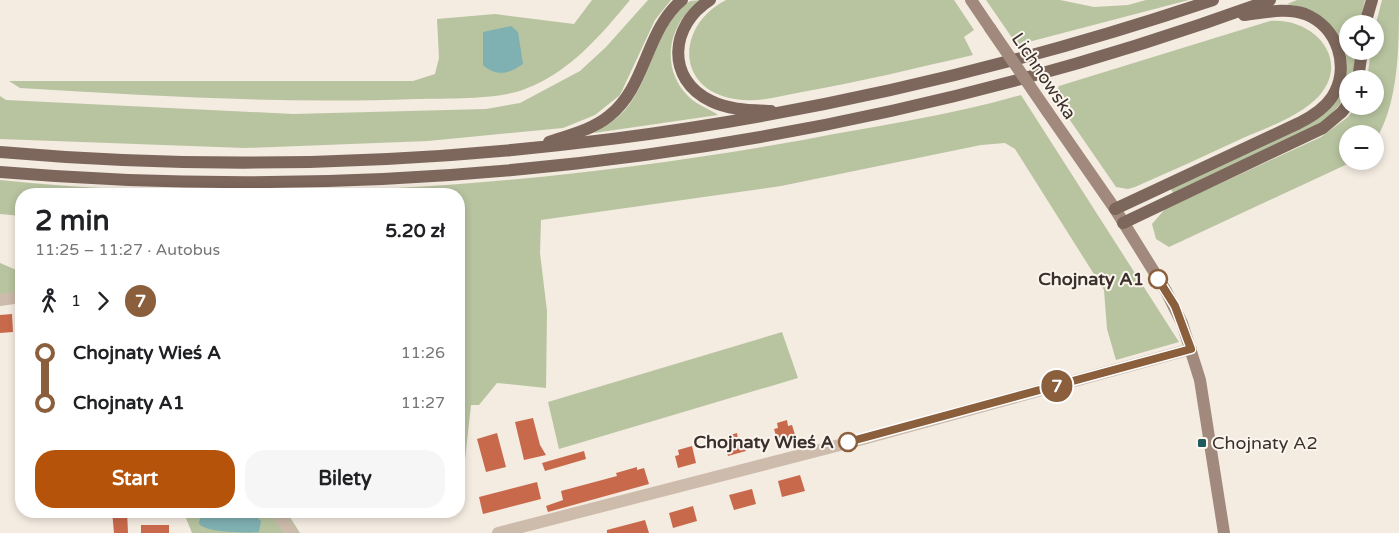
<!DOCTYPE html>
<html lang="pl">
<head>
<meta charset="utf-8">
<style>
	body { margin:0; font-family:"Varela Round",sans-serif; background:#f6f6f6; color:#202124; height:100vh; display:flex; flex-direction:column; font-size:19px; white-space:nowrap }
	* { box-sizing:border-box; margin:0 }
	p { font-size:16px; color:#757577 }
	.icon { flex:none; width:28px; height:28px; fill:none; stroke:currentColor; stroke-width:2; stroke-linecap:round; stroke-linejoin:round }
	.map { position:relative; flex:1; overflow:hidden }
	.details { position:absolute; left:15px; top:188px; width:450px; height:330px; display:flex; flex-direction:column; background:#fff; border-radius:20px; box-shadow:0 2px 8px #0003 }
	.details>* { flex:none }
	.badge { padding:0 10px; border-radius:16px; font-size:18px; line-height:32px }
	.buttons { position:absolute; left:1339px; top:15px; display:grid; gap:10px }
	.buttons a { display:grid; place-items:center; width:45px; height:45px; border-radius:50%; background:#fff; box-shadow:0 2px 8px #0003; font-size:25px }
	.map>.badge { position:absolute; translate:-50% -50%; box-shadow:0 0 0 2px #fff }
	.legs { display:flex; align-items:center; gap:8px; height:55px; padding:0 20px; font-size:16px }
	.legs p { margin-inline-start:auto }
	.summary { display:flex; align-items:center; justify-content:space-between; height:85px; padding:0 20px }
	h1 { font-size:28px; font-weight:800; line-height:38px }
	.button { display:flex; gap:10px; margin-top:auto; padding:10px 20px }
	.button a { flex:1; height:58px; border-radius:20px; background:#b45309; color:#fff; font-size:20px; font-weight:800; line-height:58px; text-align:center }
	.button a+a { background:#f6f6f6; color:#202124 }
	ul { padding:0 20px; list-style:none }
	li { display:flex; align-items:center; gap:18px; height:50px; font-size:19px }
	li i { display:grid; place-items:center; width:8px; height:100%; margin:0 6px; background:currentColor }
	li i::after { content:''; width:12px; height:12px; margin:-6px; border:4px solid; border-radius:50%; background:#fff }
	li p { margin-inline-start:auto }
	li:first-child i { background:linear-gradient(#0000 50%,currentColor 0) }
	li:last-child i { background:linear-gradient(currentColor 50%,#0000 0) }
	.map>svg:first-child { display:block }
</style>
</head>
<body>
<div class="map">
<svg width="1399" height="533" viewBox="0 0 1399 533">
	<rect width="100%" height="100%" fill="#f4ebe1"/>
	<path fill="#b8c4a0" d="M592,0H630C601,35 569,73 525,89C498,100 446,98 416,99C284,104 152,96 20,88L9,81H413L435,74L439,58L437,19L495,14L574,24Z
		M648,0H671L655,20L620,95L595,115L563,128L428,141L245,148L0,139V96L6,100L293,114L486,109L520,103L580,71L606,47Z
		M701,0C668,23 659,68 689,97C697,105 714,111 718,115L594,133C605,126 616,120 625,110C653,77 654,28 690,1Z
		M726,0H954L974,30L964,37L973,55C916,68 860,82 802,92C780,96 758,103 735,99C674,89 677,25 726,0Z
		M986,0H1060L1094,7L1128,5L1146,0H1189L1017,45Z
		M1297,0H1365L1360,24H1348V51H1357L1352,79H1348C1347,102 1336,109 1320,124L1173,193L1170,187L1317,118L1345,55L1296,6L1287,4Z
		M1382,0H1399C1399,47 1399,103 1375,141V134H1348V161H1354L1169,247L1156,239L1152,224L1165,209L1321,137L1348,117L1357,106H1375V79H1367L1371,51H1375V27Z
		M1270,21C1312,17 1352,58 1319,96C1299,117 1268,127 1243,138C1207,155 1171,171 1135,187L1128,189L1116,187L1054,97L1059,86Z
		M1021,95L1179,342L1116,360L1107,329L1104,290L1015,149L1005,143L981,145L781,186L541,220L540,253L547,311L546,388L497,383L479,405H471L460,505L459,194H21V216L0,214V180C267,207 539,187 803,140C876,126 949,116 1021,95Z
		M0,263L21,272V295H0Z
		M782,332L798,378L559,449L548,402Z
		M183,511H286L300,533H192Z"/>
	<path fill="#7fb0b2" d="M511,26L518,32L523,64C509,74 496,77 483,65V32Z
		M201,511H250L261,521L259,532C246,533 208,533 199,524Z"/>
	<path fill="#c8694b" d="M12,314L13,332L0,333V315Z
		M533,418L540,445L546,455L524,460L515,422Z
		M787,420L788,426L792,425L796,438L778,443L774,429L778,428L777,423Z
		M497,433L506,467L486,472L477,439Z
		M737,433L738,439L742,438L746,451L728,456L724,442L728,441L727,436Z
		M692,446L696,463L678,468L675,456L679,455L678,450Z
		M584,451L586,459L545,471L542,463Z
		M637,467V470L644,468L649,484L548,512L546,506L563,500L561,491L617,476L616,473Z
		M800,475L805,491L782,497L778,481Z
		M537,482L541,499L483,514L479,497Z
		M752,489L756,504L734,510L729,495Z
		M693,506L697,521L673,528L669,513Z
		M112,511H127L128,533H114Z
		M645,520L649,533H607V530Z
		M141,525H169V533H141Z"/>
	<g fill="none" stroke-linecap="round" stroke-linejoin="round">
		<path stroke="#cdbbac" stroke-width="12" d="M0,300L21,297
			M276,511L291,533
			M498,533L863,439L1191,349"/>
		<path stroke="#a18a7d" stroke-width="12" d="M971,0L990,28
			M1047,111L1115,209L1166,291L1182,323L1200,380L1224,533"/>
		<path stroke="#7d675c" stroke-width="12" d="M710,0C670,25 665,79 711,101C729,110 751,110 771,111
			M1365,24L1372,0
			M1358,79L1362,51
			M549,142C569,135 592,130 609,116C647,86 645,31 682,0
			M0,152C411,188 823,131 1213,0
			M0,172C429,208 866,148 1270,0
			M1115,209L1299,123C1311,117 1324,109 1332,97C1351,68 1338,27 1305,14C1286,7 1263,13 1244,15
			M1123,223L1323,128L1342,112L1348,104"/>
		<path stroke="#a18a7d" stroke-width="12" d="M990,28L1047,111"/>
	</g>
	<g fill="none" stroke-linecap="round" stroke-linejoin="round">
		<defs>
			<path id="line-1" d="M848,442L1191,349L1175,306L1158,279"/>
		</defs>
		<use href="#line-1" stroke="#fff" stroke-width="11"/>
		<use href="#line-1" stroke="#8b5e3c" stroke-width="8"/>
	</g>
	<g fill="#fff" stroke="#8b5e3c" stroke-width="2.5">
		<circle cx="1158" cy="279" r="9"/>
		<circle cx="848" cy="442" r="9"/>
	</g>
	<rect fill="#1f5a5e" stroke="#fbf5ee" stroke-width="2" x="1197" y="438" width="10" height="10" rx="2.5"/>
	<g text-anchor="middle" stroke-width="4" stroke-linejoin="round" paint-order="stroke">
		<g font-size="18" fill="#3b302b" stroke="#fbf5ee">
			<text transform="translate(1044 76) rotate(56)" y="6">Lichnowska</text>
		</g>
		<g font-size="18" font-weight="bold" fill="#3b302b" stroke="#fbf5ee" text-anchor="end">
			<text x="1144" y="285">Chojnaty A1</text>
			<text x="834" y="448">Chojnaty Wieś A</text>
		</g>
		<g font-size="18" fill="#3b302b" stroke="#fbf5ee" text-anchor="start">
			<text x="1212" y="449">Chojnaty A2</text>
		</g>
	</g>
</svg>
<div class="buttons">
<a><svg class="icon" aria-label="locate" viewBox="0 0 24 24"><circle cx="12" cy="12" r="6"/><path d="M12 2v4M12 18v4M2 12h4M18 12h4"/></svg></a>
<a>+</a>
<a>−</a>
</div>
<b class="badge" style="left:1057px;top:386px;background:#8b5e3c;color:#fff">7</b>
<section class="details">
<div class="summary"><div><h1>2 min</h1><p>11:25 – 11:27 · Autobus</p></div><b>5.20 zł</b></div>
<div class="legs"><svg class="icon" aria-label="walk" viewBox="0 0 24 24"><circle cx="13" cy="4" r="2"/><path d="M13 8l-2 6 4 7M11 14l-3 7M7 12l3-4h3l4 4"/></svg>1<svg class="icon" aria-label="forward" viewBox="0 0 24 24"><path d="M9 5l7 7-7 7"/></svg><b class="badge" style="background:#8b5e3c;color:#fff">7</b></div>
<ul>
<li><i style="color:#8b5e3c"></i><b>Chojnaty Wieś A</b><p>11:26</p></li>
<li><i style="color:#8b5e3c"></i><b>Chojnaty A1</b><p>11:27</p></li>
</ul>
<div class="button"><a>Start</a><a>Bilety</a></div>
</section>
</div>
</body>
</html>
